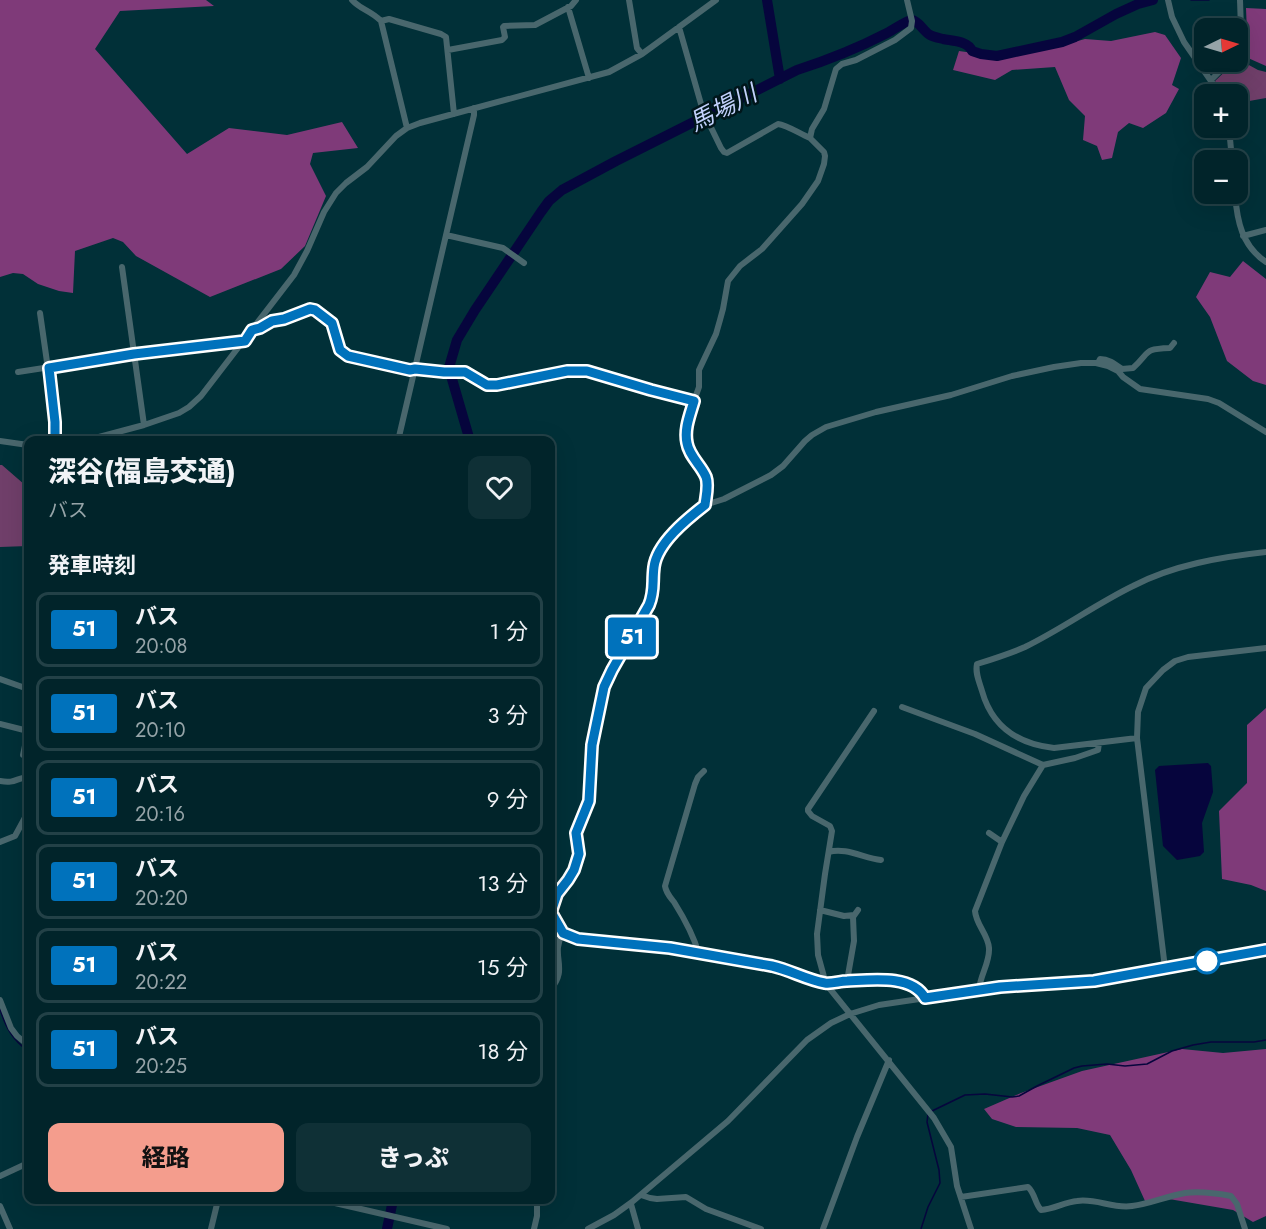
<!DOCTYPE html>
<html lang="ja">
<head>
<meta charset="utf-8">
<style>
	body { margin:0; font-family:Jost,"Noto Sans JP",sans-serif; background:#0f3036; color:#f1f3f6; height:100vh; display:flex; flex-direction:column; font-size:22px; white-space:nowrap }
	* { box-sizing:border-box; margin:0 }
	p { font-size:20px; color:#96a4a8 }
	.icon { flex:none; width:33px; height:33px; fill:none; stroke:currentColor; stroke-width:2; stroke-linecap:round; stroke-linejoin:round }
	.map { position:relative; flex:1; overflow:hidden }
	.panel { position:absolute; left:24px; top:436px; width:531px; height:768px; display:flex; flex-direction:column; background:#01242a; border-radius:12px; box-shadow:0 6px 24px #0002,0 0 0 2px #234147 }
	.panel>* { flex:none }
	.badge { padding:0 12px; border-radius:4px; font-size:21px; line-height:39px }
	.needle { width:39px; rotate:85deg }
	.buttons { position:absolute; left:1194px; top:18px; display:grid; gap:12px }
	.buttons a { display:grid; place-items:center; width:54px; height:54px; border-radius:12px; background:#01242a; box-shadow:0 6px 24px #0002,0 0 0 2px #234147; font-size:30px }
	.map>.badge { position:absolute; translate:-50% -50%; box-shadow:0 0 0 3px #fff }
	h2 { padding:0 24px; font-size:22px; line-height:54px }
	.round { display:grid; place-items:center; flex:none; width:63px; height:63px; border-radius:12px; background:#0f3036 }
	.overview { display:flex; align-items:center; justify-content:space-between; height:102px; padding:0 24px }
	h1 { font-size:28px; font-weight:800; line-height:45px }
	.button { display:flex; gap:12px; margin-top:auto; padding:12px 24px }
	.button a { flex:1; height:69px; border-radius:12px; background:#f49d8d; color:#111; font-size:24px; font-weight:800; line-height:69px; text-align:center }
	.button a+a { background:#0f3036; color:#f1f3f6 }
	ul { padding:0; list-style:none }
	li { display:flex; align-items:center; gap:18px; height:75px; margin:0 12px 9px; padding:0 12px; border:3px solid #234147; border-radius:12px }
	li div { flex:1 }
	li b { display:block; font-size:22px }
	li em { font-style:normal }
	li .badge { min-width:66px; font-weight:700; text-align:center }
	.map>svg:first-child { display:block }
</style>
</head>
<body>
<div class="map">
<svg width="1266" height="1229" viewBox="0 0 1266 1229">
	<rect width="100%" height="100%" fill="#013038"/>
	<path fill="#703f6a" d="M1238,59L1258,70L1266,72V98L1238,103V94H1222L1215,81L1235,62H1238Z
		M0,465H2L25,485H28V546L0,547Z"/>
	<path fill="#7f3a79" d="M0,0H206L214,6L120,11L95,49L187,154L229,128L287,135L342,122L358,148L313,153L310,164L326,196L305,246L281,269L210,297L136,256L123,242L113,238L75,251L73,293L59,291L38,284L23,274L13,273L0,277Z
		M1246,8L1266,9V66L1248,58Z
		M1155,32L1165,35L1181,58L1172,85L1179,89L1166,113L1143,128L1129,123L1118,132L1112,158L1102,160L1097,146L1083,140L1085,116L1069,100L1055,67L1012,70L995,80L953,70L959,51L1002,57L1049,49L1085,39L1111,41Z
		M1243,261L1266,279V385L1253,381L1227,361L1210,317L1196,297L1210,272L1230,277Z
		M1266,708V891L1251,885L1222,879L1219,811L1247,783V725Z
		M1182,1049L1223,1053L1266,1049V1216L1253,1222L1233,1210L1169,1199L1145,1201L1131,1170L1110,1135L1077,1128L1016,1127L992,1119L984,1109L1021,1093L1082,1071Z"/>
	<path fill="#06053d" d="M1208,763L1211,766L1213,792L1202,823L1204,852L1200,856L1177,860L1163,846L1155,770L1159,766Z"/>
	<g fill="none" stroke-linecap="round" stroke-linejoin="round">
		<path stroke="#06053d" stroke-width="1.5" d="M1191,0H1209
			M0,1009C6,1028 12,1039 28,1051
			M932,1111L965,1095L985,1094L1012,1097L1019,1096L1037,1086L1074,1068L1082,1066L1107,1064L1125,1066L1147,1064L1172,1051L1193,1045L1211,1042H1254L1266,1040
			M921,1229L928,1207L940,1183L939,1170L927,1122L928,1114"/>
		<path stroke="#06053d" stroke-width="10" d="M767,0L780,79
			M470,441L452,379L450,364L457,340L475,310L541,212L549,201L562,190L616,161L797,70C828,60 858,48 887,33C893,30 907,20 912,20C919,21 924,32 930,35C934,37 939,38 943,39C953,41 968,41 972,51L981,54L997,56L1062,42L1075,37L1116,14L1138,4L1153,0
			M387,1229L393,1200"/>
		<path stroke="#49676d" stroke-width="6" d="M352,0C361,10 370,10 381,21L407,128
			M629,0L637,48L642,54
			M1168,0L1172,17L1184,42L1220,94
			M568,7L589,78
			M381,21L389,19L441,34L446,37L454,114
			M679,27L703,111L721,148L724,152L727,153L778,124C787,125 800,134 810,138
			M1238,43L1241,29L1240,0
			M448,50L502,40L505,37L503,27L504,26L535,25L571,6L576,0
			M1211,80L1229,62
			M1229,128L1232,160
			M1235,194C1237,221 1242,246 1266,262
			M446,235L503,248L524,263
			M1243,236L1266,230
			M122,267L144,425
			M40,313L52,397L55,441
			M252,330H257L272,321L284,319L310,309L315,310L332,323L340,350L348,356L410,370L415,369L444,372H465L487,385H497L567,371H587L651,390L694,401
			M1098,363L1100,359C1109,359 1115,364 1122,369L1133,368C1151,352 1142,349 1170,348L1174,343
			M18,372L134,354L240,340L245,341
			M0,441L28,445
			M84,441L144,425L179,413L189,407L201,396L294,275L307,251L324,212L336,193L346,183L367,167L396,136L407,128L420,123L609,72L642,54L716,0
			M398,441L474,115V108
			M705,505L724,499L771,475L783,466L805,441L812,435L826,427L876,412L951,395L1012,376L1054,367L1081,363H1096L1108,366L1118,371L1123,377L1140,389L1208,399L1219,403L1266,432
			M0,679L28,689
			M902,707L975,734L1043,765
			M874,711L808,809V811L812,816L830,826L832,831L825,874L817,934L818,955L826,984L934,1118L951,1147L957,1186L971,1229
			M0,724L28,731
			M1137,738L1054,748C1018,744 992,727 982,691C979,681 975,673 977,664C993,659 1009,654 1025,647C1062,629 1096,604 1133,586C1173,565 1221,557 1266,552
			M23,755L28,731
			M0,781C15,784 16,778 28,777
			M989,833L1002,842
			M0,842L15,836L28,812
			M829,852C845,847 864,858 881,860
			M820,910L844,916L854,915
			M550,912L563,933L581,940L670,949L699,954L736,959L788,969L826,984L847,981H890L911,985L921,992L925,998
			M551,912L559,890L568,880L574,869L579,854L576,833L589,801L591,789L592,745L606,681L649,605L653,591L654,567L657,558L665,544L677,528L705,505L707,488L706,477L687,447L686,440L687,428L694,401L699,387V370L716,334L720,320L723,309L728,281L740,266L762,249L802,204L818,181L824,164L825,156L824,152L810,138L812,129L824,109L836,69L842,64L856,60L895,40L911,28L912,21L907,0
			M699,954C694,937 684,918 674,902C670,897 666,893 665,886L695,784L698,777L704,771
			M1165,968L1137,738L1138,712L1146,688L1163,670L1175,661L1188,657L1266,648
			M847,981L854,941L853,917L858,910
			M550,990C570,968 549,956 563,933
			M979,990C980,975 990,963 989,948C988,934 976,925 975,911L1002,842L1024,796L1043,765L1075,758L1098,750L1099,743
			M0,1000L11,1028L17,1036L28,1045
			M0,1176L28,1163
			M641,1195L650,1198L657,1199L686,1197L706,1209L761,1229
			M961,1197L1028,1187C1035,1193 1035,1204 1041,1210C1054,1209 1065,1202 1077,1201C1096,1198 1113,1209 1132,1206C1150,1204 1167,1196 1185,1193C1201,1191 1215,1193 1231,1196L1237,1204L1245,1229
			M322,1200L447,1229
			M631,1204L638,1229
			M0,1206L10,1229
			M211,1229L218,1200
			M534,1229L537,1216V1200
			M588,1229L614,1215L632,1202L728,1121L807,1040L831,1023L850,1014L879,1005L1000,987L1094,981L1266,950
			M823,1229L857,1137L889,1060"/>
	</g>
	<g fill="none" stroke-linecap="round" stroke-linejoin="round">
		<defs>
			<path id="line" d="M55,441V422L49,368L134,354L245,341L252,330L260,328L272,321L284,319L310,309L315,310L332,323L340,350L348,356L410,370L415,369L444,372H465L487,385H497L567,371H587L651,390L694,401C690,415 684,429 687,443C689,456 701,465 706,477C709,485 706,496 705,505C687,519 657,543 654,567C652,582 655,591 649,605L612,670L604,687L592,745L589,801L576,833L579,854L574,870L568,880L557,894L551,912L563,933L578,939L670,948L772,966C790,970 807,980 825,983C832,984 840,981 847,981C870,980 912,974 925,998L1000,987L1094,981L1266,950"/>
		</defs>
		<use href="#line" stroke="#fff" stroke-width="14"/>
		<use href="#line" stroke="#0072bc" stroke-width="9"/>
	</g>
	<circle fill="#fff" stroke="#0072bc" stroke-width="3" cx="1207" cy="961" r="12"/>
	<g text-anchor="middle" stroke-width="5" stroke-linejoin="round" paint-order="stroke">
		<g font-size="24" font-style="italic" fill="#c3d1fc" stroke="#00161b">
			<text transform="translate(723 108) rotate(-27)" y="8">馬場川</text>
		</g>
	</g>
</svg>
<div class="buttons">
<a><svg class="needle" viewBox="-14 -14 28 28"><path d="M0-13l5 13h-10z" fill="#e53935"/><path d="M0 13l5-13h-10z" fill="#96a4a8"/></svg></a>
<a>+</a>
<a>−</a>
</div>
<b class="badge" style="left:632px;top:637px;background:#0072bc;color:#fff">51</b>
<section class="panel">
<div class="overview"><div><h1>深谷(福島交通)</h1><p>バス</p></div><a class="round"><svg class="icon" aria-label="heart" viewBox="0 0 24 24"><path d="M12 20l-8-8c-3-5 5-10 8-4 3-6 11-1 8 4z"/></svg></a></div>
<h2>発車時刻</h2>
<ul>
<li><span class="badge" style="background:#0072bc;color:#fff">51</span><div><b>バス</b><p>20:08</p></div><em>1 分</em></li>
<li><span class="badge" style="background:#0072bc;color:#fff">51</span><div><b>バス</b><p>20:10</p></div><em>3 分</em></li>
<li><span class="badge" style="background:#0072bc;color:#fff">51</span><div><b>バス</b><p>20:16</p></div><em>9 分</em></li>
<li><span class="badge" style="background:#0072bc;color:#fff">51</span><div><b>バス</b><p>20:20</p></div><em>13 分</em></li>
<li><span class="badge" style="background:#0072bc;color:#fff">51</span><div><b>バス</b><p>20:22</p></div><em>15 分</em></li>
<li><span class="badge" style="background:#0072bc;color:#fff">51</span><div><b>バス</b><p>20:25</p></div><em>18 分</em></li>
</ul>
<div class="button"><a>経路</a><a>きっぷ</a></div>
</section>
</div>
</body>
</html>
